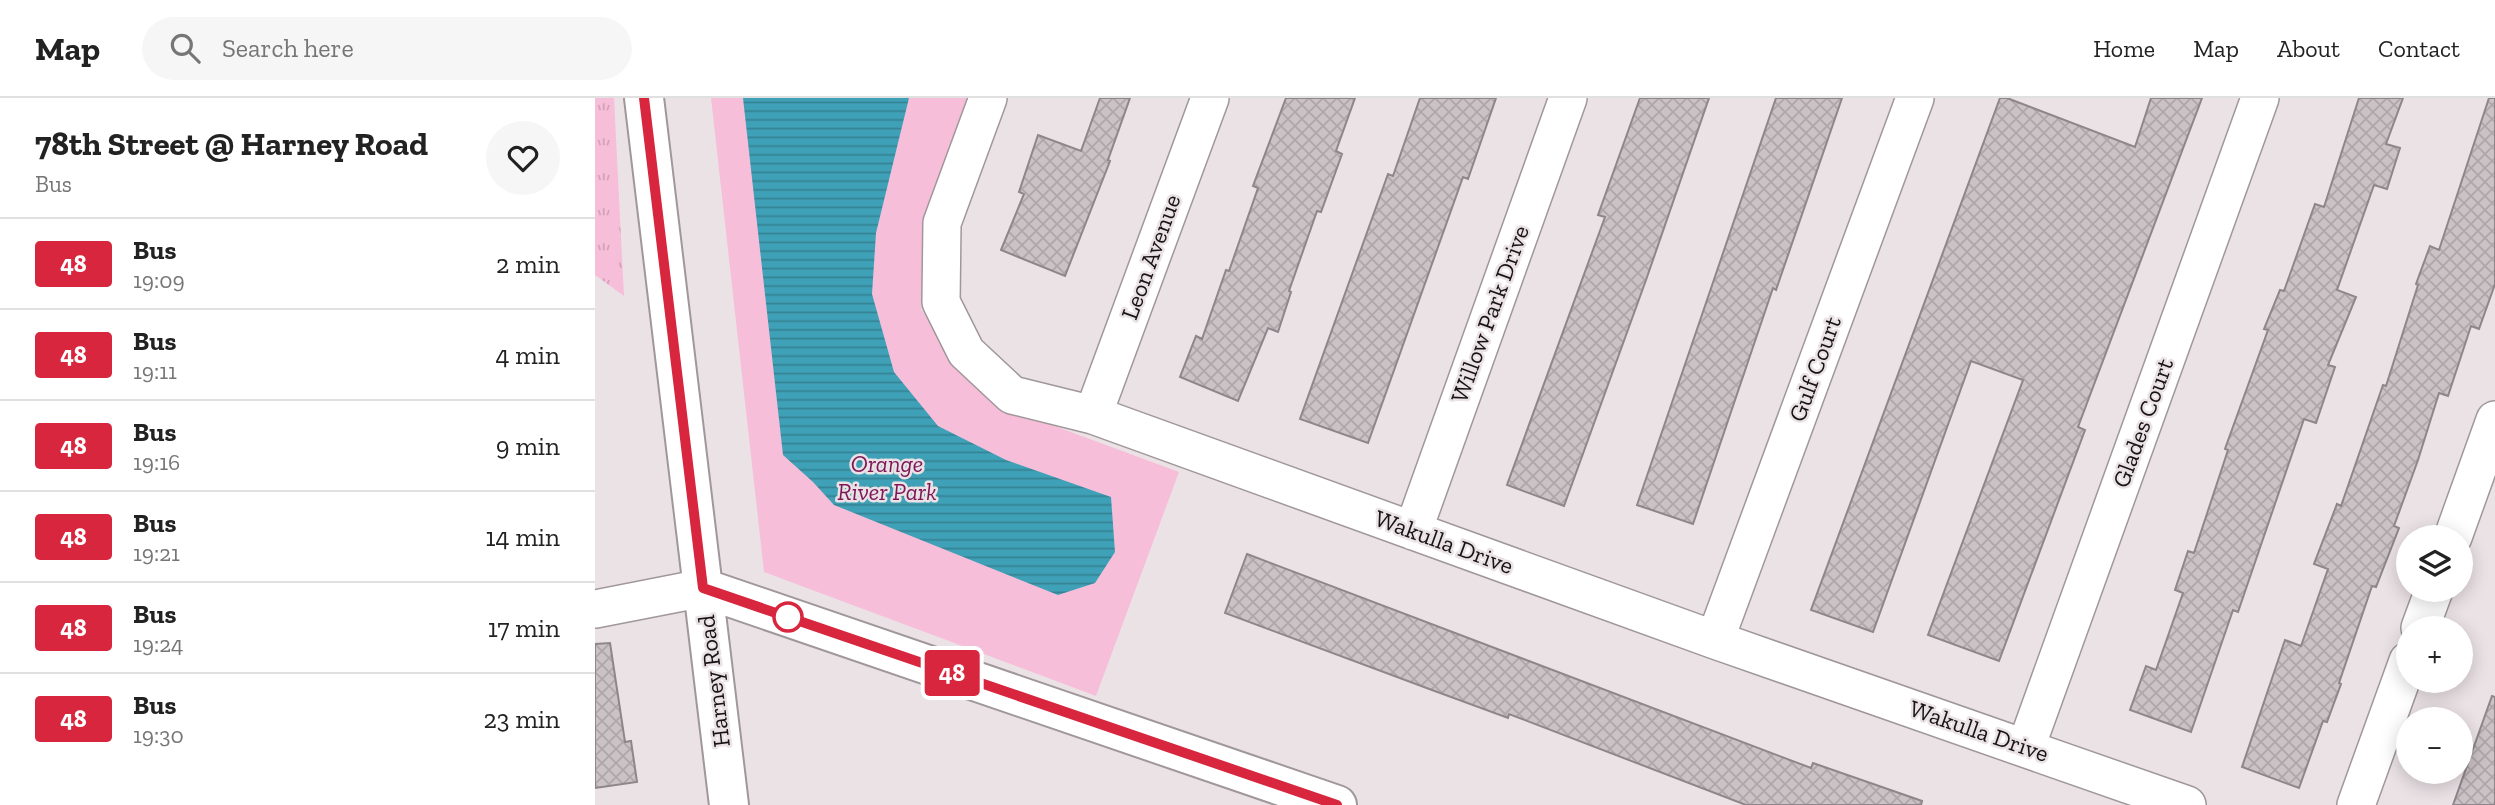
<!DOCTYPE html>
<html lang="en">
<head>
<meta charset="utf-8">
<style>
	body { margin:0; font-family:"Zilla Slab",serif; background:#f6f6f6; color:#222; height:100vh; display:flex; flex-direction:column; font-size:26px; white-space:nowrap }
	* { box-sizing:border-box; margin:0 }
	p { font-size:23px; color:#767676 }
	.icon { flex:none; width:38px; height:38px; fill:none; stroke:currentColor; stroke-width:2; stroke-linecap:round; stroke-linejoin:round }
	.map { position:relative; flex:1; overflow:hidden }
	.side { display:flex; flex-direction:column; background:#fff; width:595px }
	.side>* { flex:none }
	.badge { padding:0 14px; border-radius:5px; font-size:24px; line-height:46px }
	.controls { position:absolute; left:1801px; top:427px; display:grid; gap:14px }
	.controls a { display:grid; place-items:center; width:77px; height:77px; border-radius:50%; background:#fff; box-shadow:0 4px 18px #0003; font-size:35px }
	.map>.badge { position:absolute; translate:-50% -50%; box-shadow:0 0 0 4px #fff }
	.round { display:grid; place-items:center; flex:none; width:74px; height:74px; border-radius:37px; background:#f6f6f6 }
	.head { display:flex; align-items:center; justify-content:space-between; height:119px; padding:0 35px }
	h1 { font-size:33px; font-weight:800; line-height:52px }
	ul { padding:0; list-style:none }
	li { display:flex; align-items:center; gap:21px; height:91px; padding:0 35px; border-top:2px solid #e0e0e0 }
	li div { flex:1 }
	li b { display:block; font-size:26px }
	li em { font-style:normal }
	li .badge { min-width:77px; font-weight:700; text-align:center }
	header { display:flex; align-items:center; gap:42px; box-sizing:border-box; height:98px; padding:0 35px; background:#fff; border-bottom:2px solid #e0e0e0 }
	header strong { font-size:33px }
	nav { display:flex; gap:38px; margin-inline-start:auto; font-size:24px }
	.search { width:490px; height:63px; background:#f6f6f6; display:flex; align-items:center; gap:18px; box-sizing:border-box; padding:0 24px; border-radius:38px; color:#767676; font-size:26px }
	main { display:flex; flex:1; min-height:0 }
	.map>svg:first-child { display:block }
</style>
</head>
<body>
<header>
<strong>Map</strong>
<div class="search"><svg class="icon" aria-label="search" viewBox="0 0 24 24"><circle cx="10" cy="10" r="6"/><path d="M15 15l6 6"/></svg>Search here</div>
<nav><a>Home</a><a>Map</a><a>About</a><a>Contact</a></nav>
</header>
<main>
<section class="side">
<div class="head"><div><h1>78th Street @ Harney Road</h1><p>Bus</p></div><a class="round"><svg class="icon" aria-label="heart" viewBox="0 0 24 24"><path d="M12 20l-8-8c-3-5 5-10 8-4 3-6 11-1 8 4z"/></svg></a></div>
<ul>
<li><span class="badge" style="background:#d7263d;color:#fff">48</span><div><b>Bus</b><p>19:09</p></div><em>2 min</em></li>
<li><span class="badge" style="background:#d7263d;color:#fff">48</span><div><b>Bus</b><p>19:11</p></div><em>4 min</em></li>
<li><span class="badge" style="background:#d7263d;color:#fff">48</span><div><b>Bus</b><p>19:16</p></div><em>9 min</em></li>
<li><span class="badge" style="background:#d7263d;color:#fff">48</span><div><b>Bus</b><p>19:21</p></div><em>14 min</em></li>
<li><span class="badge" style="background:#d7263d;color:#fff">48</span><div><b>Bus</b><p>19:24</p></div><em>17 min</em></li>
<li><span class="badge" style="background:#d7263d;color:#fff">48</span><div><b>Bus</b><p>19:30</p></div><em>23 min</em></li>
</ul>
</section>
<div class="map">
<svg width="1900" height="707" viewBox="0 0 1900 707">
	<defs>
		<pattern id="grass-tufts" width="24" height="20" patternUnits="userSpaceOnUse" patternTransform="scale(1.75)"><rect width="24" height="20" fill="#f7bed9"/><path d="M3 7l-1-3M5 7V3M7 7l1-3M15 17l-1-3M17 17v-4M19 17l1-3" fill="none" stroke="#d3a2ba"/></pattern>
		<pattern id="water-rules" width="6" height="5" patternUnits="userSpaceOnUse" patternTransform="scale(1.75)"><rect width="6" height="5" fill="#3fa1b7"/><path d="M0 2.5h6" fill="none" stroke="#348294"/></pattern>
		<pattern id="building-cross-hatch" width="8" height="8" patternUnits="userSpaceOnUse" patternTransform="scale(1.75)"><rect width="8" height="8" fill="#cbc2c6"/><path d="M0 0l8 8M0 8l8-8" fill="none" stroke="#aea6a9"/></pattern>
	</defs>
	<rect width="100%" height="100%" fill="#ebe2e6"/>
	<path fill="url(#grass-tufts)" d="M0,0H19L29,198L0,177Z"/>
	<path fill="#f7bed9" d="M116,0H380L335,121L326,211L362,267L419,313L584,374L501,598L169,474Z"/>
	<path fill="url(#water-rules)" d="M148,0H314L281,135L277,196L299,274L343,328L411,362L516,399L520,454L500,485L463,497L239,407L218,384L188,357Z"/>
	<path fill="url(#building-cross-hatch)" stroke="#8e868a" stroke-width="2" d="M505,0H535L513,62L515,63L470,178L406,152L429,96L424,94L443,37L486,53Z
		M691,0H760L741,53L747,56L726,114L722,113L694,193L696,194L683,234L673,230L643,303L585,279L601,238L607,241L631,172L634,173L663,90L658,88Z
		M825,0H901L873,81L868,79L773,345L705,321L793,76L798,78Z
		M1045,0H1114L1051,182L969,408L912,387L1010,119L1003,117Z
		M1181,0H1247L1181,192L1178,190L1098,426L1042,407Z
		M1405,0H1412L1540,49L1556,0H1607L1483,329L1490,332L1404,563L1333,537L1428,282L1376,263L1278,534L1216,512Z
		M1764,0H1808L1791,46L1805,50L1792,91L1779,87L1742,192L1761,199L1733,267L1740,269L1721,325L1709,321L1643,514L1638,512L1596,634L1535,612L1551,568L1561,572L1588,495L1580,492L1593,453L1599,455L1633,352L1630,351L1673,232L1669,231L1685,192L1689,193L1720,106L1729,109Z
		M1894,0H1900V186L1884,231L1876,228L1853,298L1844,295L1823,362L1799,428L1804,430L1781,489L1777,488L1744,585L1746,586L1732,624L1728,623L1704,690L1647,669L1690,542L1706,548L1733,471L1719,466L1742,406L1746,408L1788,287L1791,288L1823,187L1821,186L1835,148L1844,152Z
		M652,456L1216,670L1218,665L1327,703L1326,707H1151L914,616L913,620L837,592L630,515Z
		M15,545L30,644L36,643L42,684L0,690V546Z
		M1897,598L1900,599V707H1858Z"/>
	<g fill="none" stroke-linecap="round" stroke-linejoin="round">
		<defs>
			<path id="street" d="M393,0L347,125L346,204L371,254L417,297L498,317L1120,542L1592,707
				M498,317L615,0
				M818,433L973,0
				M1858,439L1900,322
				M0,511L108,490
				M1825,530L1839,492
				M1120,542L1320,0
				M1431,649L1665,0
				M1761,707L1813,563"/>
			<path id="secondary" d="M49,0L134,707
				M108,490L742,707"/>
		</defs>
		<use href="#street" stroke="#a0979b" stroke-width="40"/>
		<use href="#secondary" stroke="#a0979b" stroke-width="42"/>
		<use href="#street" stroke="#fff" stroke-width="37"/>
		<use href="#secondary" stroke="#fff" stroke-width="38"/>
	</g>
	<g fill="none" stroke-linecap="round" stroke-linejoin="round">
		<defs>
			<path id="line" d="M49,0L108,490L742,707"/>
		</defs>
		<use href="#line" stroke="#fff" stroke-width="16"/>
		<use href="#line" stroke="#d7263d" stroke-width="10"/>
	</g>
	<circle fill="#fff" stroke="#d7263d" stroke-width="3.5" cx="193" cy="519" r="14"/>
	<g text-anchor="middle" stroke-width="5" stroke-linejoin="round" paint-order="stroke">
		<g font-size="24" fill="#171416" stroke="#ebe2e6">
			<text transform="translate(556 159) rotate(-70)" y="8">Leon Avenue</text>
			<text transform="translate(895 216) rotate(-70)" y="8">Willow Park Drive</text>
			<text transform="translate(1220 271) rotate(-70)" y="8">Gulf Court</text>
			<text transform="translate(1548 325) rotate(-70)" y="8">Glades Court</text>
			<text transform="translate(849 444) rotate(20)" y="8">Wakulla Drive</text>
			<text transform="translate(119 583) rotate(-97)" y="8">Harney Road</text>
			<text transform="translate(1384 633) rotate(19)" y="8">Wakulla Drive</text>
		</g>
		<g font-size="24" font-style="italic" fill="#7e1756" stroke="#ebe2e6">
			<text x="292" y="374">Orange<tspan x="292" dy="28">River Park</tspan></text>
		</g>
	</g>
</svg>
<div class="controls">
<a><svg class="icon" aria-label="layers" viewBox="0 0 24 24"><path d="M12 4l9 5-9 5-9-5zM3 14l9 5 9-5"/></svg></a>
<a>+</a>
<a>−</a>
</div>
<b class="badge" style="left:357px;top:575px;background:#d7263d;color:#fff">48</b>
</div>
</main>
</body>
</html>
